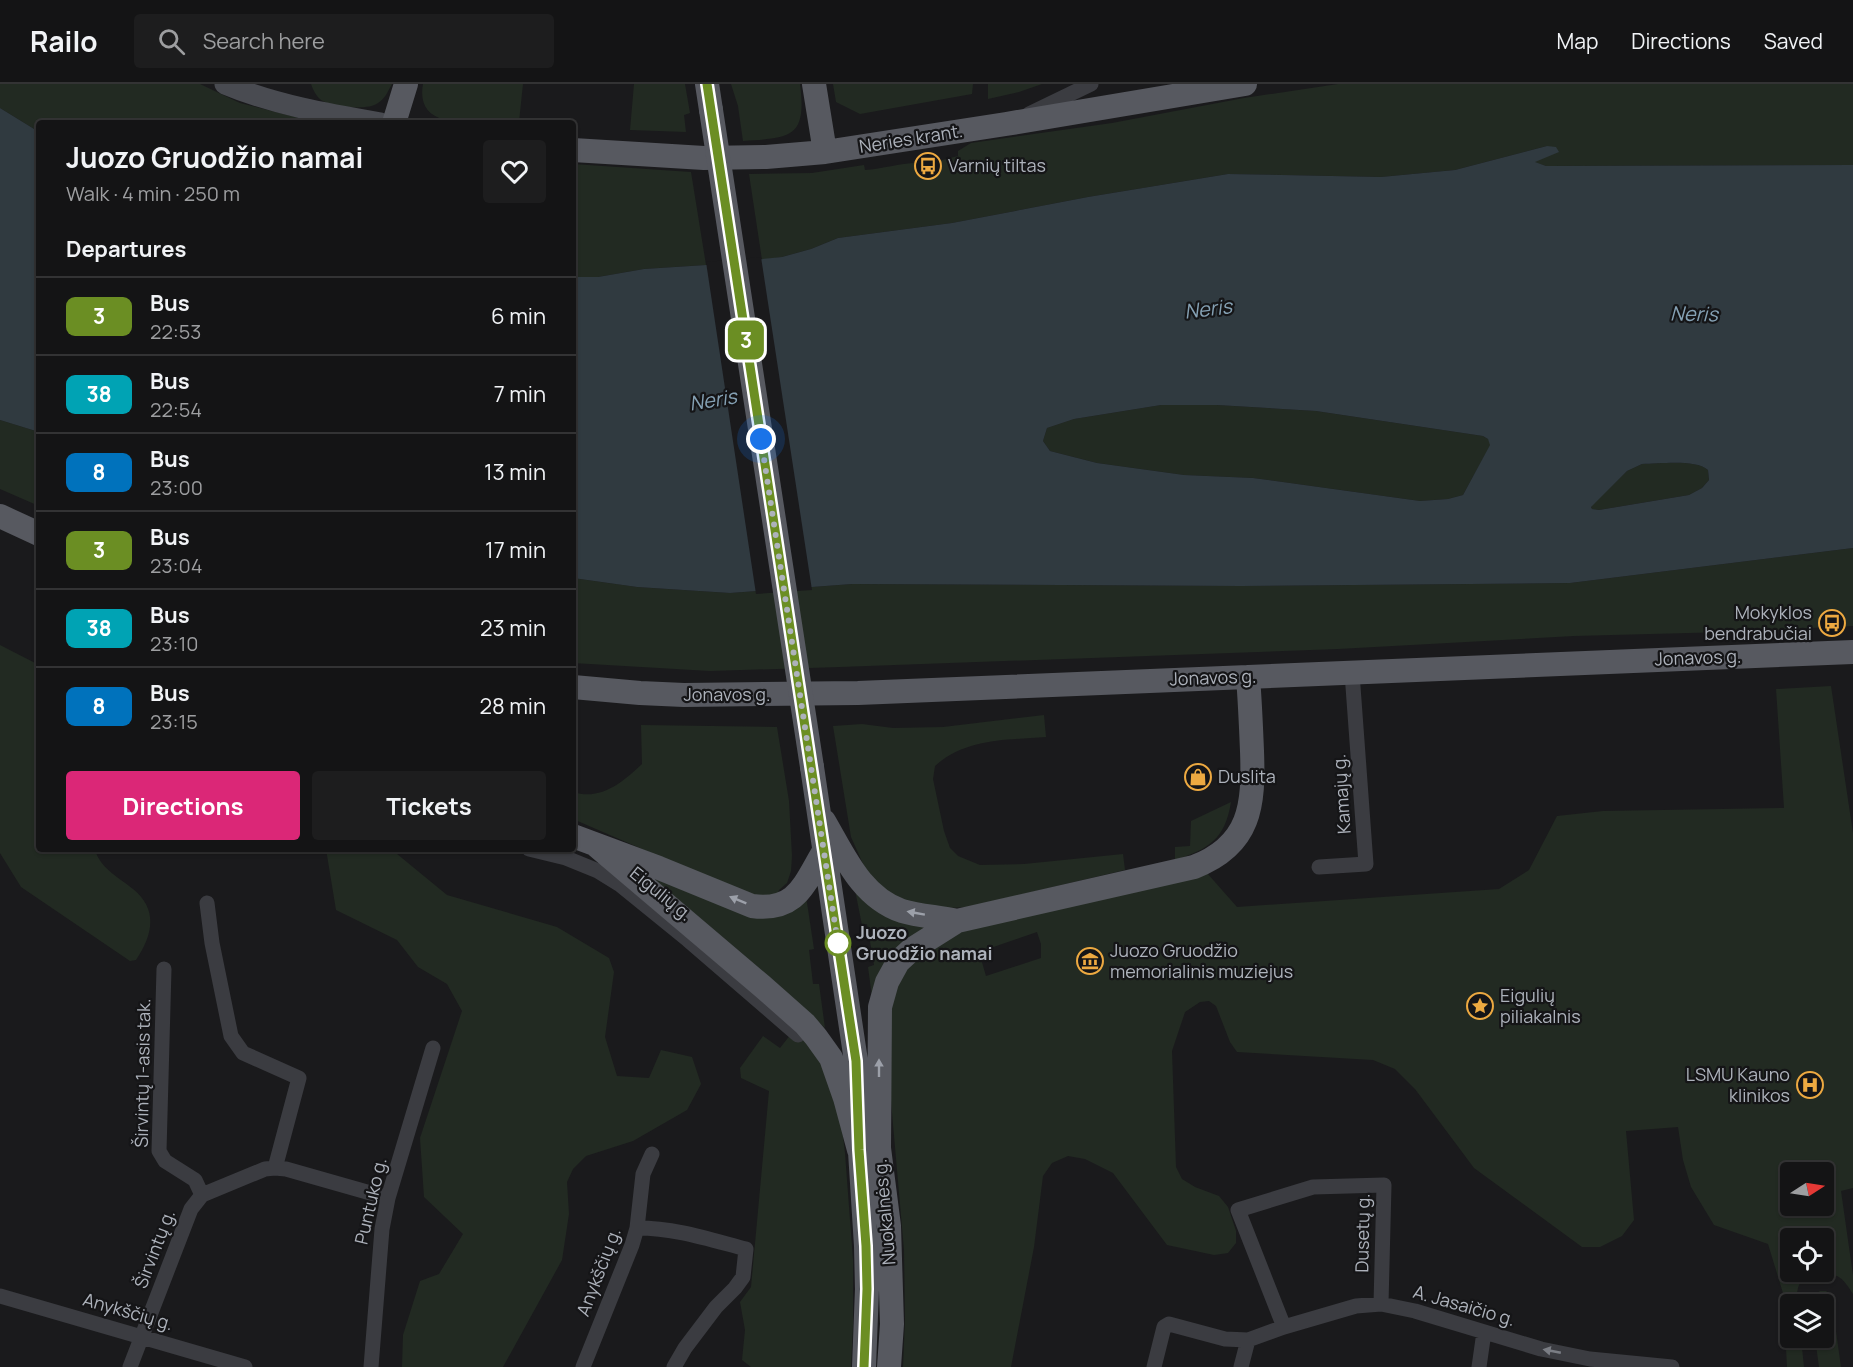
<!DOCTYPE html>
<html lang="en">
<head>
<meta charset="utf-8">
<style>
	body { margin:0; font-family:Manrope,sans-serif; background:#1d1d1e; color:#f1f3f6; height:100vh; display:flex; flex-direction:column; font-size:22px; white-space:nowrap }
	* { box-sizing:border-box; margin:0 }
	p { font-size:20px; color:#9d9ea0 }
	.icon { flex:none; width:33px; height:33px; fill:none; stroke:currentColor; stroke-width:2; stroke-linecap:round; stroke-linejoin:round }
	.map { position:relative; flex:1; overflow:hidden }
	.side { position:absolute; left:36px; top:36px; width:540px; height:732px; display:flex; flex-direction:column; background:#141415; border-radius:6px; box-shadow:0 2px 4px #0004,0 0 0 2px #333334 }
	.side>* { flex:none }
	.badge { padding:0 12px; border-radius:9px; font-size:21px; line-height:39px }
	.needle { width:39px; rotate:78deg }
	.buttons { position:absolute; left:1780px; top:1078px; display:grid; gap:12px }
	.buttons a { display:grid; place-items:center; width:54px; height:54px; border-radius:6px; background:#141415; box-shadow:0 2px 4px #0004,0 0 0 2px #333334; font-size:30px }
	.you { position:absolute; width:30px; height:30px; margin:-15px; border:4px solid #fff; border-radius:50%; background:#1a73e8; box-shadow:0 0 0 9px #1a73e833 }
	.map>.badge { position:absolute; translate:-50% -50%; box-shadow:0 0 0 3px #fff }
	h2 { padding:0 30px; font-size:22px; line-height:54px }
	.round { display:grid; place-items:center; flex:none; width:63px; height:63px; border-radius:6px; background:#1d1d1e }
	.head { display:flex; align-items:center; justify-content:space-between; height:102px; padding:0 30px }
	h1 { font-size:28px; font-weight:700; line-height:45px }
	.action { display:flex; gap:12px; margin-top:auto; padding:12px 30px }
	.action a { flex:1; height:69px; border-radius:6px; background:#db2777; color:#fff; font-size:24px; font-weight:700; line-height:69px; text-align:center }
	.action a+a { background:#1d1d1e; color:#f1f3f6 }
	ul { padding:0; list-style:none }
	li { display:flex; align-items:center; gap:18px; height:78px; padding:0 30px; border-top:2px solid #333334 }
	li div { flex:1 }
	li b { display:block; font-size:22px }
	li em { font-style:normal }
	li .badge { min-width:66px; font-weight:700; text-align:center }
	header { display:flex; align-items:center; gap:36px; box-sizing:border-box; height:84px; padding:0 30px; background:#141415; border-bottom:2px solid #333334 }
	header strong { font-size:28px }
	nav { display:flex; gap:33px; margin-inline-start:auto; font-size:21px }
	.search { width:420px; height:54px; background:#1d1d1e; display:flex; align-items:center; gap:15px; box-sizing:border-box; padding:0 21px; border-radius:6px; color:#9d9ea0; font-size:22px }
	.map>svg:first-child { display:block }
</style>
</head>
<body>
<header>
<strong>Railo</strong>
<div class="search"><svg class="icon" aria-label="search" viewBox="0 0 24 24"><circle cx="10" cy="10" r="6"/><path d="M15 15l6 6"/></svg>Search here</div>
<nav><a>Map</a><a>Directions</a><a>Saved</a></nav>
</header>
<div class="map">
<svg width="1853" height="1283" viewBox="0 0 1853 1283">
	<rect width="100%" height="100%" fill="#1a1a1c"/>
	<path fill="#222a22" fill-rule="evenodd" d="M0,0H200L240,19L319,39H39V48L0,24Z
		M311,0H392C388,7 385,15 378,19C368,27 331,23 321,16C316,12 313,6 311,0Z
		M423,0H523L519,38C507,40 494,39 482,39C454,39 416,39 423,0Z
		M634,0H685L690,29L684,31L686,48L630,46Z
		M731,0H800C807,54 791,54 743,57L738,22Z
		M833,0H973L972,10L860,30L836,18Z
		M988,0H1042L1019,8L988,15Z
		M1338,0H1853V81L1546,82L1534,78L1547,62L1455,86L1381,93L1228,90L1088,113L952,139L838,154L811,165L782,173L762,176L749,90L812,89L864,81L865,86C883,85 899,79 917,79L919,82L958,72V67L971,59L1112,39L1244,14Z
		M573,80L691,88L706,181L644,185L598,193H573Z
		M1161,321H1217L1316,327L1483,352L1488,355L1491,360L1463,411L1448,415L1420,417L1253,394L1184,391L1097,379L1050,367L1043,357L1047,344L1074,335Z
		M0,336L39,348V422L0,405Z
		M1642,380C1660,380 1695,375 1708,386L1709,396L1702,404L1689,411L1599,426L1592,425L1591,422L1627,387Z
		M1853,464V542L1727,548L1574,552L1338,565L840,583L710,587L573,579V494L637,503L730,509L852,500L1241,502L1570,499Z
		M0,561L39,581V765H96C96,771 98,773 101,778C109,789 122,796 133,805C159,826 152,852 136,876L130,877L21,803L0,769Z
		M1831,602L1853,749V1104L1841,1107L1853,1191V1210C1849,1204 1844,1195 1837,1192C1827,1189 1808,1189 1801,1198C1796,1204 1797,1214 1797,1221H1791V1254H1801L1804,1283H1787L1783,1209L1768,1160L1714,1141L1691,1103L1683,1076L1678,1043L1626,1047L1634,1136L1622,1152L1600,1163H1582L1474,1084L1415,1005L1395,985L1373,976L1237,968L1230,958L1216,922L1209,917L1200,918L1185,928L1172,967L1176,1083L1182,1095L1195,1103L1219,1112L1228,1123L1236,1147V1159L1228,1169L1214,1171L1167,1161L1113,1089L1085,1075L1068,1072L1052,1079L1043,1092L1034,1163L1011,1283H903L905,1235L904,1166L888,983L890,901L902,882L953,849L1207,789L1237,823L1499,805L1529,786L1557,732L1603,727L1784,724L1776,605ZM1037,848L1041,860V874L986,892L979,868ZM1791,1089H1824V1122H1791ZM1791,1155H1824V1188H1791Z
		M1044,631L1046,653C1007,656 966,654 935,682L933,695L944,747L950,764L958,772L980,781L1024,780L1123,770L1125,786L968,823L948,824L926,823L900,815L882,804L868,791L851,753L833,642L862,640L893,644L943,643Z
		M641,641L777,643L789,717L792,772L791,787L787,799L779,806L778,810L756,813L702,791L573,735V708C601,717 623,698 642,680Z
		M1231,718C1225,755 1209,765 1175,776V763L1190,762L1191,737Z
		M326,765H391L447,811L557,843L609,874L614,888L605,953L617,992L649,994L661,966L692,973L701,1000L687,1026L633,1057L586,1072L573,1085L567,1098L569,1130L562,1176L503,1283H402L403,1251L420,1197L439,1190L463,1150L424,1113L420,1054L462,927L447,900L418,883L397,856L336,826Z
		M641,784L722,817L806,812L814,865L809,866L813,900H819L825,944L773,896Z
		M855,806L940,840L872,913L868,883L874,881L867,840L862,841Z
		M791,950L812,956L840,1026L845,1069L853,1176V1241L851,1283H751L742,1276L745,1246L740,1218L751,1203L769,1007L741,994L740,984L763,952L780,964Z
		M1820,1207H1826L1835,1214L1836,1218L1832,1219L1841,1283H1819L1815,1254H1824V1221H1811V1213Z"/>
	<path fill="#303a40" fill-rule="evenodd" d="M0,24L39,48V348L0,336Z
		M1547,62L1556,63L1559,68L1535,78L1546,82L1853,81V464L1570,499L1241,502L852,500L730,509L637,503L573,494V193H598L644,185L706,181L782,173L811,165L838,154L952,139L1088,113L1228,90L1381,93L1455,86ZM1161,321H1217L1316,327L1483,352L1488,355L1490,361L1463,411L1448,415L1420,417L1253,394L1184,391L1097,379L1050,367L1043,357L1047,344L1074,335ZM1642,380C1660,380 1695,375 1708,386L1709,396L1702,404L1689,411L1599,426L1592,425L1591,423L1627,387Z"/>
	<path fill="#1a1a1c" d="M761,173L812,506L756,510L706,178Z"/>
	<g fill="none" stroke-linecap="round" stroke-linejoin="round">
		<path stroke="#3b3c41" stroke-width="15" d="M1029,30L1091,0
			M529,765L566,774L598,787L619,800L688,856L798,951
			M1319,783L1366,780L1352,589
			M207,819L212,859L231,952L243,969L299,994L275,1084
			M164,885L159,1067L165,1077L195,1096L202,1111
			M637,1144C676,1144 708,1155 746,1165L743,1193L735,1204L716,1223L685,1264L674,1283
			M0,1212L245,1283
			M1284,1243L1238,1126L1313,1103L1384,1101L1381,1220
			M130,1283L191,1125L202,1111L265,1085L275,1084L286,1085L388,1114
			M371,1283L382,1145L388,1114L433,964
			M583,1283L632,1161L637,1144L643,1090L652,1070
			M1154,1283L1164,1243L1169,1240L1225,1255L1248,1256L1284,1243L1356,1222L1381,1220L1415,1227L1541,1265L1590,1275L1672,1283
			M1241,1283L1248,1256
			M1479,1283L1484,1248"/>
		<path stroke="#494b51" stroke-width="21" d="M225,0C275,21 328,30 381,39"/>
		<path stroke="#575960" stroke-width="24" d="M707,0L711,26
			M814,0L825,68
			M394,39L406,0
			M573,66L704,74L766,73L825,68L1006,40L1245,0
			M0,432L39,450
			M573,603L640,609L684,611L858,609L1853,568
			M812,683L856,977L879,1064L889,1142L892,1240L889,1283
			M824,737C844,771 861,813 902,827C919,832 939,833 957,837
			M573,752L659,784L752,822C797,828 804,800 824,767
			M597,762L762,902L805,940L816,953L831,974L845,1014L859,1066
			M859,1052L866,1162L867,1205L864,1283
			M879,1064L880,923L887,898L898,878L911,866L957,837L1194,783C1251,761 1254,721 1252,667C1251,642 1250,618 1248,593"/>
		<path stroke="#575960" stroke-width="24" d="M711,26L812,683"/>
	</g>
	<defs><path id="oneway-solid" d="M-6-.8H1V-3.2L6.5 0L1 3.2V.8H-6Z" transform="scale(1.5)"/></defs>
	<g fill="#9ca0a9">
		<use href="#oneway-solid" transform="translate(738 816) rotate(-158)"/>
		<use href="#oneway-solid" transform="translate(916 829) rotate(-170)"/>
		<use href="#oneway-solid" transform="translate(879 984) rotate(-90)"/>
	</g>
	<use fill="#7a7d84" href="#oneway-solid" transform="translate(1552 1267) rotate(-169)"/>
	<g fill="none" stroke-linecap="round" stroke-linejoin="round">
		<defs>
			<path id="line" d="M707,0L856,977L859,1066L866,1162L867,1205L864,1283"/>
		</defs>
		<use href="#line" stroke="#fff" stroke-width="14"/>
		<use href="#line" stroke="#6b8e23" stroke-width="9"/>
		<path stroke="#adb2bb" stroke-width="6" stroke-dasharray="0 10.8" d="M761,355L838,860V859"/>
	</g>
	<defs>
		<symbol id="bus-ring" viewBox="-11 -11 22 22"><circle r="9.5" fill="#151517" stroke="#eda941" stroke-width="1.5"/><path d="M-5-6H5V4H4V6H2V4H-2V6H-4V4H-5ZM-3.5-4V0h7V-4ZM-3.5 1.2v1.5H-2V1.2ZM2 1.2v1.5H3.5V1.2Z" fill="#eda941"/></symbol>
		<symbol id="shop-ring" viewBox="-11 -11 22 22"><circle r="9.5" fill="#151517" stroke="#eda941" stroke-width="1.5"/><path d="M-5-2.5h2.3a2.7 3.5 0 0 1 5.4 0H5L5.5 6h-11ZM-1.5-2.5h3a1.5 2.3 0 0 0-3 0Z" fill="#eda941"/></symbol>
		<symbol id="museum-ring" viewBox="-11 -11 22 22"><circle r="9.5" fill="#151517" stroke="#eda941" stroke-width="1.5"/><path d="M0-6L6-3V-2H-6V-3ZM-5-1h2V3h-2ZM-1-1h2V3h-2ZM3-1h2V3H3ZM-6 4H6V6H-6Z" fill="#eda941"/></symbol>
		<symbol id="sight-ring" viewBox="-11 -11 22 22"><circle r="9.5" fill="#151517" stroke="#eda941" stroke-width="1.5"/><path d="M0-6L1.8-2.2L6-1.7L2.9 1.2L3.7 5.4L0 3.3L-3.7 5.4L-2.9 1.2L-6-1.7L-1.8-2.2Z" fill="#eda941"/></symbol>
		<symbol id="hospital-ring" viewBox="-11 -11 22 22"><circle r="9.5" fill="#151517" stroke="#eda941" stroke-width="1.5"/><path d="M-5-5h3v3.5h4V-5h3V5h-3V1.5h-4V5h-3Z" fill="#eda941"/></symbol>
	</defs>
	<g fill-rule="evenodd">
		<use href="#bus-ring" x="913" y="67" width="30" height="30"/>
		<use href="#bus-ring" x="1817" y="524" width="30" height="30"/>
		<use href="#shop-ring" x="1183" y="678" width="30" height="30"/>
		<use href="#museum-ring" x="1075" y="862" width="30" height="30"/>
		<use href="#sight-ring" x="1465" y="907" width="30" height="30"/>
		<use href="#hospital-ring" x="1795" y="986" width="30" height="30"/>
	</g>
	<circle fill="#fff" stroke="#6b8e23" stroke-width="3" cx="838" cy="859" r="12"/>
	<g text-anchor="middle" stroke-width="4.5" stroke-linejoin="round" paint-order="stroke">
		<g font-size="18" fill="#adb2bb" stroke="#151517">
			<text transform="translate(911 55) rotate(-9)" y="6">Neries krant.</text>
			<text transform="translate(1698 574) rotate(-2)" y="6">Jonavos g.</text>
			<text transform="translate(1213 594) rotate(-2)" y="6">Jonavos g.</text>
			<text x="727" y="617">Jonavos g.</text>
			<text transform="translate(1342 710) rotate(-94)" y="6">Kamajų g.</text>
			<text transform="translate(661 810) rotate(39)" y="6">Eigulių g.</text>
			<text transform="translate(143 989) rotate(-89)" y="6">Širvintų 1-asis tak.</text>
			<text transform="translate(371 1117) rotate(-77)" y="6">Puntuko g.</text>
			<text transform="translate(885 1128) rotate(-95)" y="6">Nuokalnės g.</text>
			<text transform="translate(1363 1149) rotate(-89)" y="6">Dusetų g.</text>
			<text transform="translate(155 1165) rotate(-69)" y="6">Širvintų g.</text>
			<text transform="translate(599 1188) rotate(-69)" y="6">Anykščių g.</text>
			<text transform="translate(1464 1222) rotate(16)" y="6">A. Jasaičio g.</text>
			<text transform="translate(128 1228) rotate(16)" y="6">Anykščių g.</text>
		</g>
		<g font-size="18" fill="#adb2bb" stroke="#151517" text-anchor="start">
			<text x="948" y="88">Varnių tiltas</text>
			<text x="1812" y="535" text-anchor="end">Mokyklos<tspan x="1812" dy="21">bendrabučiai</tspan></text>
			<text x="1218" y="699">Duslita</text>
			<text x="1110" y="873">Juozo Gruodžio<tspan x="1110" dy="21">memorialinis muziejus</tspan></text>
			<text x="1500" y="918">Eigulių<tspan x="1500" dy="21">piliakalnis</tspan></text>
			<text x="1790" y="997" text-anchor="end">LSMU Kauno<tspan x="1790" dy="21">klinikos</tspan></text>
		</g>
		<g font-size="18" font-weight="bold" fill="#adb2bb" stroke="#151517" text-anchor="start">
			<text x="856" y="855">Juozo<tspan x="856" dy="21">Gruodžio namai</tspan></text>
		</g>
		<g font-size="20" font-style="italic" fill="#85a1b4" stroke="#151517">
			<text transform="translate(1208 225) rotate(-7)" y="7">Neris</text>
			<text transform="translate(1694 230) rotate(1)" y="7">Neris</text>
			<text transform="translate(713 316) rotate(-9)" y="7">Neris</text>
		</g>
	</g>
</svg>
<div class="buttons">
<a><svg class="needle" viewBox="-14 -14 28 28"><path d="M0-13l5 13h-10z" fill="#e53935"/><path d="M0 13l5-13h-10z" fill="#9d9ea0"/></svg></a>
<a><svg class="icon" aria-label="locate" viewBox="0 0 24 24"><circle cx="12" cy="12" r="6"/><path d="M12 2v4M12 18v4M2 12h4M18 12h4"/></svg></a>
<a><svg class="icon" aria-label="layers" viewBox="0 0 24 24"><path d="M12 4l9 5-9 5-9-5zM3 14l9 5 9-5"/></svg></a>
</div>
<div class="you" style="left:761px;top:355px"></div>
<b class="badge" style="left:746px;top:256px;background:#6b8e23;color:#fff">3</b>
<section class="side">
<div class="head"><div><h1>Juozo Gruodžio namai</h1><p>Walk · 4 min · 250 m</p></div><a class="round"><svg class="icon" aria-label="heart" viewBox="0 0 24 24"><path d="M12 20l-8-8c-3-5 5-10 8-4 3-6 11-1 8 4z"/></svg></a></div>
<h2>Departures</h2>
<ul>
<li><span class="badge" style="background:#6b8e23;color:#fff">3</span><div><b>Bus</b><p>22:53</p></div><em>6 min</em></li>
<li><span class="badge" style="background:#00a3b4;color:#fff">38</span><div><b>Bus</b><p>22:54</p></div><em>7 min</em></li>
<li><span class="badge" style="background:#0072bc;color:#fff">8</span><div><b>Bus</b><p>23:00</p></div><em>13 min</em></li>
<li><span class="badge" style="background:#6b8e23;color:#fff">3</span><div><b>Bus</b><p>23:04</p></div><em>17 min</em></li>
<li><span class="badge" style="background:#00a3b4;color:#fff">38</span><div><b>Bus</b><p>23:10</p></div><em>23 min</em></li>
<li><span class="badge" style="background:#0072bc;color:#fff">8</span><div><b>Bus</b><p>23:15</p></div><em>28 min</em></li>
</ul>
<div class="action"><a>Directions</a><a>Tickets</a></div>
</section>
</div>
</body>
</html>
